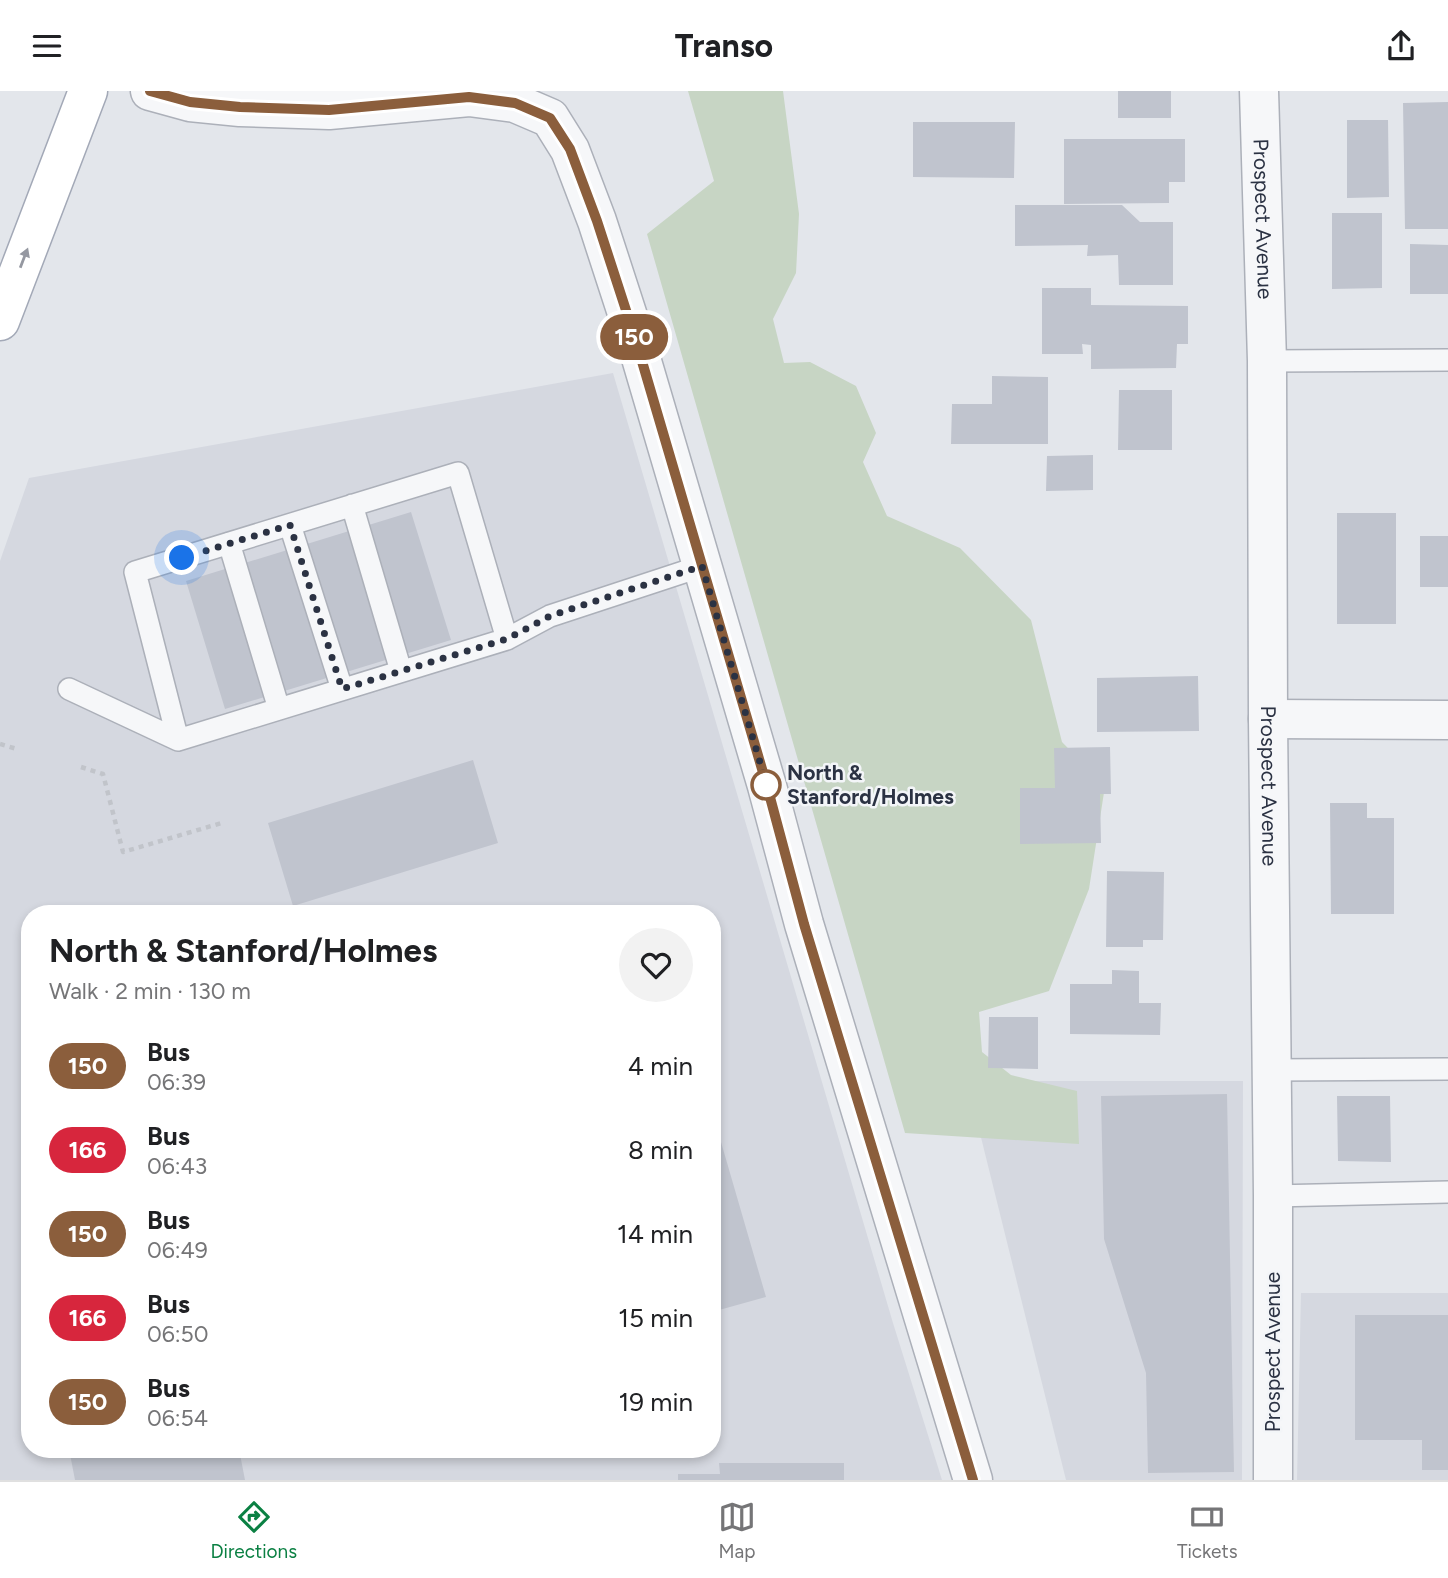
<!DOCTYPE html>
<html lang="en">
<head>
<meta charset="utf-8">
<style>
	body { margin:0; font-family:Figtree,sans-serif; background:#f2f2f2; color:#202124; height:100vh; display:flex; flex-direction:column; font-size:26px; white-space:nowrap }
	* { box-sizing:border-box; margin:0 }
	p { font-size:23px; color:#757577 }
	.icon { flex:none; width:38px; height:38px; fill:none; stroke:currentColor; stroke-width:2; stroke-linecap:round; stroke-linejoin:round }
	.map { position:relative; flex:1; overflow:hidden }
	.details { position:absolute; left:21px; top:814px; width:700px; height:553px; display:flex; flex-direction:column; background:#fff; border-radius:28px; box-shadow:0 4px 10px #0003 }
	.details>* { flex:none }
	.badge { padding:0 14px; border-radius:23px; font-size:24px; line-height:46px }
	.you { position:absolute; width:35px; height:35px; margin:-18px; border:5px solid #fff; border-radius:50%; background:#1a73e8; box-shadow:0 0 0 10px #1a73e833 }
	.map>.badge { position:absolute; translate:-50% -50%; box-shadow:0 0 0 4px #fff }
	.round { display:grid; place-items:center; flex:none; width:74px; height:74px; border-radius:37px; background:#f2f2f2 }
	.headline { display:flex; align-items:center; justify-content:space-between; height:119px; padding:0 28px }
	h1 { font-size:33px; font-weight:700; line-height:52px }
	ul { padding:0; list-style:none }
	li { display:flex; align-items:center; gap:21px; height:84px; padding:0 28px }
	li div { flex:1 }
	li b { display:block; font-size:26px }
	li em { font-style:normal }
	li .badge { min-width:77px; font-weight:700; text-align:center }
	header { display:flex; justify-content:space-between; align-items:center; height:91px; padding:0 28px; background:#fff; font-size:32px; font-weight:700 }
	.dock { display:flex; justify-content:space-around; align-items:center; height:98px; border-top:2px solid #e0e0e0; background:#fff; font-size:19px; color:#757577 }
	.dock a { display:grid; justify-items:center; gap:4px }
	.dock .active { color:#0b8043 }
	.map>svg:first-child { display:block }
</style>
</head>
<body>
<header><svg class="icon" aria-label="menu" viewBox="0 0 24 24"><path d="M4 6h16M4 12h16M4 18h16"/></svg>Transo<svg class="icon" aria-label="share" viewBox="0 0 24 24"><path d="M12 15V3M7 8l5-5 5 5M5 13v7h14v-7"/></svg></header>
<div class="map">
<svg width="1448" height="1389" viewBox="0 0 1448 1389">
	<rect width="100%" height="100%" fill="#e3e6eb"/>
	<path fill="#d5d8e0" fill-rule="evenodd" d="M613,282L893,1232L942,1389H0V470L29,387ZM30,822H712V1358H30Z
		M967,990H1243L1242,1389H1066Z
		M1301,1202H1448V1389H1297Z"/>
	<path fill="#c7d5c4" d="M688,0H783L799,123L796,182L773,228L784,272L810,271L856,295L876,342L863,371L887,425L960,457L1031,529L1062,651L1105,695L1089,798L1049,900L979,921L982,961L1011,984L1077,1000L1079,1053L905,1042L647,143L714,90Z"/>
	<path fill="#c0c4ce" d="M1118,0H1171V27H1118Z
		M1448,11V138H1405L1403,12Z
		M1347,29H1388L1389,106L1347,107Z
		M913,31H1015L1014,87L913,86Z
		M1064,48H1185V91H1169V112L1064,113Z
		M1015,114H1122L1140,131H1173V194H1119L1118,164L1087,165L1088,154L1015,155Z
		M1332,122H1382V197L1332,198Z
		M1410,153L1448,154V203H1410Z
		M1042,197H1091V214L1188,215V253H1177L1176,277L1091,278V254L1082,253L1083,263H1042Z
		M992,285L1048,286V353H951L952,313H992Z
		M1119,299H1172V359H1118Z
		M1093,364V399L1046,400L1047,365Z
		M411,421L451,549L225,618L186,490Z
		M1337,422H1396V533H1337Z
		M1420,445H1448V496H1420Z
		M1198,585L1199,640L1097,641V587Z
		M1110,656L1111,703H1100L1101,752L1020,753V697H1055L1054,657Z
		M473,669L498,752L293,815L268,732Z
		M1330,712H1367V727H1394V823H1331Z
		M1107,780L1164,781L1163,849H1143V856H1106Z
		M1112,879L1139,880V912H1161L1160,944L1070,943V893H1112Z
		M989,926H1038V978L988,977Z
		M1227,1003L1234,1381L1148,1382L1146,1282L1104,1148L1101,1005Z
		M1337,1005H1390L1391,1071L1338,1070Z
		M712,1020L766,1206L712,1221Z
		M1355,1224H1448V1379H1422V1349H1355Z
		M69,1358H239L245,1389H75Z
		M719,1372H844V1389H678V1383H720Z"/>
	<g fill="none" stroke-linecap="round" stroke-linejoin="round">
		<defs>
			<path id="service" d="M1267,270L1448,269
				M352,414L401,580
				M290,434L342,598
				M229,452L279,618
				M69,598L178,649L507,548L550,525L702,475
				M178,649L135,481L458,382L507,548
				M1272,979L1448,978
				M1273,1105L1448,1101"/>
			<g id="minor">
				<path d="M150,0L190,11L240,16L329,19L469,6L515,12L550,27L570,59L597,130L636,250L767,695L804,833L973,1389"/>
				<path id="s1" d="M1259,0L1267,270L1268,628L1273,1105V1389"/>
				<path d="M1268,628L1448,629"/>
			</g>
			<path id="primary" d="M0,230L88,0"/>
		</defs>
		<use href="#service" stroke="#acb0b9" stroke-width="24"/>
		<use href="#minor" stroke="#acb0b9" stroke-width="41"/>
		<use href="#primary" stroke="#a3a9b7" stroke-width="41"/>
		<path stroke="#c1c4ca" stroke-width="4.5" stroke-dasharray="5 5" stroke-linecap="butt" d="M0,653L17,658
			M81,676L103,683L123,761L225,731"/>
		<use href="#service" stroke="#f6f7f9" stroke-width="21"/>
		<use href="#minor" stroke="#f6f7f9" stroke-width="38"/>
		<use href="#primary" stroke="#fff" stroke-width="38"/>
	</g>
	<defs><path id="oneway-solid" d="M-6-.8H1V-3.2L6.5 0L1 3.2V.8H-6Z" transform="scale(1.75)"/></defs>
	<use fill="#9598a1" href="#oneway-solid" transform="translate(24 167) rotate(-69)"/>
	<g fill="none" stroke-linecap="round" stroke-linejoin="round">
		<defs>
			<path id="line" d="M150,0L190,11L240,16L329,19L469,6L515,12L550,27L570,58L597,130L636,250L767,695L804,833L973,1389"/>
		</defs>
		<use href="#line" stroke="#fff" stroke-width="16"/>
		<use href="#line" stroke="#8b5e3c" stroke-width="10"/>
		<path stroke="#2b3243" stroke-width="7" stroke-dasharray="0 12.6" d="M182,467L290,434L342,598L507,548L550,525L702,475L767,695L766,694"/>
	</g>
	<circle fill="#fff" stroke="#8b5e3c" stroke-width="3.5" cx="766" cy="694" r="14"/>
	<g text-anchor="middle" stroke-width="5" stroke-linejoin="round" paint-order="stroke">
		<g font-size="21" fill="#2b3243" stroke="#f3f5f8">
			<text dy="7" stroke="none"><textPath href="#s1" startOffset="128">Prospect Avenue</textPath></text>
			<text dy="7" stroke="none"><textPath href="#s1" startOffset="695">Prospect Avenue</textPath></text>
			<text transform="translate(1273 1261) rotate(-90)" y="7">Prospect Avenue</text>
		</g>
		<g font-size="21" font-weight="bold" fill="#2b3243" stroke="#f3f5f8" text-anchor="start">
			<text x="787" y="689">North &amp;<tspan x="787" dy="24">Stanford/Holmes</tspan></text>
		</g>
	</g>
</svg>
<div class="you" style="left:182px;top:467px"></div>
<b class="badge" style="left:634px;top:246px;background:#8b5e3c;color:#fff">150</b>
<section class="details">
<div class="headline"><div><h1>North &amp; Stanford/Holmes</h1><p>Walk · 2 min · 130 m</p></div><a class="round"><svg class="icon" aria-label="heart" viewBox="0 0 24 24"><path d="M12 20l-8-8c-3-5 5-10 8-4 3-6 11-1 8 4z"/></svg></a></div>
<ul>
<li><span class="badge" style="background:#8b5e3c;color:#fff">150</span><div><b>Bus</b><p>06:39</p></div><em>4 min</em></li>
<li><span class="badge" style="background:#d7263d;color:#fff">166</span><div><b>Bus</b><p>06:43</p></div><em>8 min</em></li>
<li><span class="badge" style="background:#8b5e3c;color:#fff">150</span><div><b>Bus</b><p>06:49</p></div><em>14 min</em></li>
<li><span class="badge" style="background:#d7263d;color:#fff">166</span><div><b>Bus</b><p>06:50</p></div><em>15 min</em></li>
<li><span class="badge" style="background:#8b5e3c;color:#fff">150</span><div><b>Bus</b><p>06:54</p></div><em>19 min</em></li>
</ul>
</section>
</div>
<nav class="dock">
<a class="active"><svg class="icon" aria-label="directions" viewBox="0 0 24 24"><path d="M12 3l9 9-9 9-9-9zM9 14v-3h6M13 9l2 2-2 2"/></svg>Directions</a>
<a><svg class="icon" aria-label="map" viewBox="0 0 24 24"><path d="M3 6l6-2 6 2 6-2v14l-6 2-6-2-6 2zM9 4v14M15 6v14"/></svg>Map</a>
<a><svg class="icon" aria-label="tickets" viewBox="0 0 24 24"><path d="M3 7h18v10H3zM15 7v10"/></svg>Tickets</a>
</nav>
</body>
</html>
